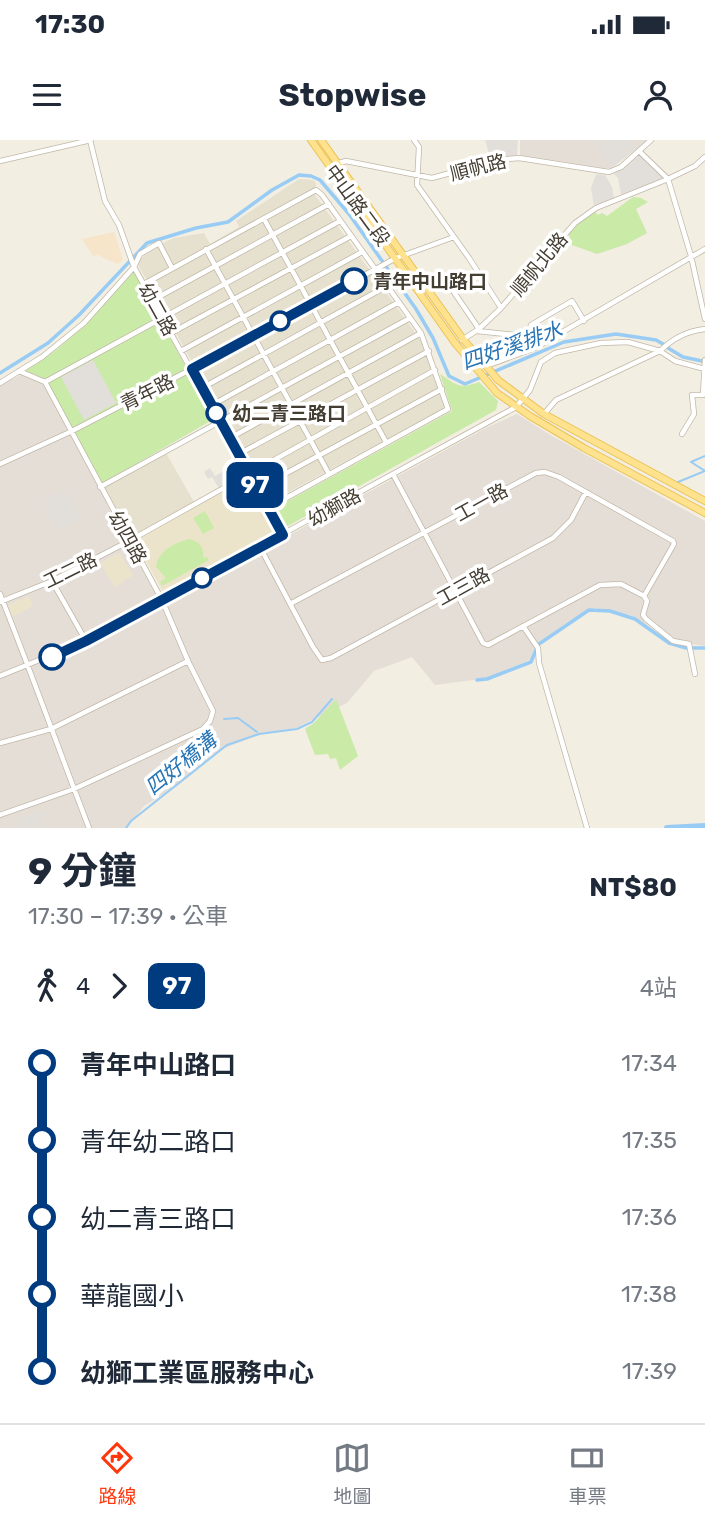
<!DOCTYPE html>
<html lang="zh-TW">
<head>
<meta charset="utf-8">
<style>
	body { margin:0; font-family:Rubik,"Noto Sans TC",sans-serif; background:#f2f2f3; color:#1f2937; height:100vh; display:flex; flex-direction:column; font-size:26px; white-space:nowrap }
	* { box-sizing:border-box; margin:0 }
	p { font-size:23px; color:#747a83 }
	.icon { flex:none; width:38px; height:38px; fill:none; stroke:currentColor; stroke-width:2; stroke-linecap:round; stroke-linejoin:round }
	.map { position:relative; height:688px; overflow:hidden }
	.drawer { display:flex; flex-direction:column; background:#fff; flex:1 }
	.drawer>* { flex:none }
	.badge { padding:0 14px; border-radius:10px; font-size:24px; line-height:46px }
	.map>.badge { position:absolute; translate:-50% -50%; box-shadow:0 0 0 4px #fff }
	.legs { display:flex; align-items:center; gap:10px; height:77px; padding:0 28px; font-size:23px }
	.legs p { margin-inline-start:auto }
	.summary { display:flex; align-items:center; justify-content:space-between; height:119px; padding:0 28px }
	h1 { font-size:38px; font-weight:700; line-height:52px }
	ul { padding:0 28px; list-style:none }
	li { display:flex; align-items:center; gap:24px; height:77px; font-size:26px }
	li i { display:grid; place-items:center; width:10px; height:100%; margin:0 9px; background:currentColor }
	li i::after { content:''; width:18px; height:18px; margin:-9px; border:5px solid; border-radius:50%; background:#fff }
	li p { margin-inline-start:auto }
	li:first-child i { background:linear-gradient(#0000 50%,currentColor 0) }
	li:last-child i { background:linear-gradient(currentColor 50%,#0000 0) }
	.status { display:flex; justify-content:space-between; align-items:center; height:49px; padding:0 35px; background:#fff; direction:ltr }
	.status svg { height:19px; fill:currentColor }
	header { display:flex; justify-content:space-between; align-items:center; height:91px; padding:0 28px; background:#fff; font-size:32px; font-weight:700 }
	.dock { display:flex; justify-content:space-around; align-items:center; height:98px; border-top:2px solid #e0e1e3; background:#fff; font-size:19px; color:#747a83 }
	.dock a { display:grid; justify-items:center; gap:4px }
	.dock .active { color:#ff370c }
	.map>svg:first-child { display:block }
</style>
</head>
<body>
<div class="status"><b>17:30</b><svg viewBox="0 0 49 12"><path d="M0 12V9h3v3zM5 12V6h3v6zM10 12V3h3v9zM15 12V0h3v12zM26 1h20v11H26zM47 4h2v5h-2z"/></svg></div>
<header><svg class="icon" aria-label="menu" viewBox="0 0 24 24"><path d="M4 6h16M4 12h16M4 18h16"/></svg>Stopwise<svg class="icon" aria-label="person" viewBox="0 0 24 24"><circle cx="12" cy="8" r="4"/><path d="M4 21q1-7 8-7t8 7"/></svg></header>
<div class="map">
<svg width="705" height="688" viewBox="0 0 705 688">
	<rect width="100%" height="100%" fill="#f2eee2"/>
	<path fill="#e6e0cf" d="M299,39L313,40L316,43L315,55L422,202L446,267L270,362L138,125V121L153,108L174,98L204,93L210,104L239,87L236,81Z
		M166,313L194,362L132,397L104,348Z"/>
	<path fill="#f7e5ca" d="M114,92L123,120L117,124L98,115L93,116L82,99Z"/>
	<path fill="#e4ded7" d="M520,0H648L611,28H604L520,15Z
		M25,233L44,245L161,465L486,288L517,274L552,296L705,381V506L679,502L630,475L594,468L565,484L538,503L534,518L488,538L435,545L412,517L374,531L347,563L296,588L265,593L222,609L177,646L144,666L127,688H0V245Z"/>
	<path fill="#ece4ca" d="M247,339L277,392L164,454L135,401Z
		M119,413L133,435L115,447L100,423Z
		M29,456L33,466L12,477L6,466Z"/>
	<path fill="#caeaa7" d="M633,57L641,58L648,62L636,69L647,93L627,104L597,114L572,105L568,92L594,71L598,75L602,73L607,76Z
		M134,131L214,279L101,344L45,242L25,231L55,211L87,183Z
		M440,234C457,244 457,250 479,242L498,261L496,270L286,387L275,368L452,271Z
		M205,371L214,388L203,394L193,378Z
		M189,399C199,401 205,408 203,418L207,417L209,420L162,446L160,442L166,438L156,427C158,411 174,403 189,399Z
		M336,559L358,616L340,630L336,618L330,619L328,614L315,615L305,589L314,583Z"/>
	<path fill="#e2dfdb" d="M485,0H518L517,15L491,20Z
		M602,0H629L636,9L613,27L596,4Z
		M640,14L664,38L621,55L618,38L614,34Z
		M596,34L605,35L612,47L614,58L594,66L591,48Z
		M93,220L116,263L84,280L61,237Z
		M232,326L240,336L219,348L212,337L208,339L204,332L210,328L215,336Z
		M65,350L80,378L58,390L42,362Z
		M42,671L44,678L39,680L42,688H20L18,679Z"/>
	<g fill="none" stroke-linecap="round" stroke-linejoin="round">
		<path stroke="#98ccf4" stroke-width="2" d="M678,342L705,331L691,322L705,316
			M224,579L238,578L257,592
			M126,688L131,681L227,605L259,594L297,589L312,582L332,559"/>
		<path stroke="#98ccf4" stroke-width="3.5" d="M668,208L683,217L702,221
			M0,233L48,203L79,175L147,103L196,88L228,82L272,50L299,35L311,36L320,40L349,74L416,169L433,198L449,236L465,244L564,202L616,194L656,200L663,204
			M539,504L589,470L610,471L635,479L669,503L686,508
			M692,508H705
			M477,540L487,539L531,522L536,510"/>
		<path stroke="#98ccf4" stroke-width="6" d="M667,688L705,686"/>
		<defs>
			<path id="minor" d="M90,0L105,61L119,85L134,127L283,395
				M414,0L419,7L417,45L469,118L501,168
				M639,11L668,39L691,116L705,179
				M0,21L91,0
				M329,26L346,21L432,38L498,20L519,18L609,32L621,27L651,0
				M264,79L386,302
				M206,109L329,334
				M445,139L479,189
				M144,144L316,50L322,55L421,193L448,269L268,368
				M153,160L329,64
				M477,191L524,196L528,193L531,185L572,161L584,181
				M171,193L351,96
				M462,200L479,189L501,168L575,83L596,68L668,39L695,26L705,17
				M181,211L362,112
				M486,226L535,208L705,109
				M45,242L340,81
				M0,243L42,217L84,183L134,127L140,114L159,103L172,128
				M202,248L387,146
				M212,265L399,162
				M544,274L556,260L660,211C673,198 687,191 705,189
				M682,294L694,274L692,255H703L705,220
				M230,298L421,193
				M239,314L429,211
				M0,324L70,292L192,229L396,118L454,97
				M100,347L410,178
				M257,349L442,249
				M260,407L313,507L322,520L331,518L553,398L571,380L586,352
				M52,441L86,501
				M0,454C31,532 59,610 89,688
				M644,456L647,461L643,475L646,479L673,501L689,504L695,534
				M0,462L52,441L129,401L435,230
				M290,464L536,333L545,332L559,337L673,401L674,404L644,456L621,444L600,445L488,505L483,503L393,334
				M523,486L538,508L539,523L587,688
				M0,536L86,501L516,267L530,250L541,222L555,213L601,203L628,202L660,211L675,221L705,229
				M0,603L51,589L188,521
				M0,675L74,649L203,589L210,581L213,571L188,521L162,460L45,242L19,231"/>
			<path id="major" d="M311,0L455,203L497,253L530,276L584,308L705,373
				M321,0L463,199L498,240L544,274L705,361"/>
		</defs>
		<use href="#minor" stroke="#c1b8a7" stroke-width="6"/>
		<use href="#major" stroke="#eac257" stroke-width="8"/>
		<use href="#minor" stroke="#fff" stroke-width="4.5"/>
		<use href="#major" stroke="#ffe28e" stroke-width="6"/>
	</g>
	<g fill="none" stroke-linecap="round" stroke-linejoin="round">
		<defs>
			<path id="line-1" d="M52,517L86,501L283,395L192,229L354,141"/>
		</defs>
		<use href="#line-1" stroke="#fff" stroke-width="16"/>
		<use href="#line-1" stroke="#003b80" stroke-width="10"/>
	</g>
	<g fill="#fff" stroke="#003b80" stroke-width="3.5">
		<circle cx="354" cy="141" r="12"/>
		<circle cx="280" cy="181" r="9"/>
		<circle cx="216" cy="273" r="9"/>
		<circle cx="202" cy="438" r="9"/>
		<circle cx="52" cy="517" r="12"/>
	</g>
	<g text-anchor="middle" stroke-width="7" stroke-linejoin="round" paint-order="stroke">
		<g font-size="19" fill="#443d32" stroke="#fff">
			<text transform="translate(478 27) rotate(-14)" y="7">順帆路</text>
			<text transform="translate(358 65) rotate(54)" y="7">中山路二段</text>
			<text transform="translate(539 124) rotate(-50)" y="7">順帆北路</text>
			<text transform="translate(158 169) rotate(61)" y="7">幼二路</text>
			<text transform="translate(147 252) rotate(-27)" y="7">青年路</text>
			<text transform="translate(481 362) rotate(-29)" y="7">工一路</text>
			<text transform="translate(334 367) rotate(-29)" y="7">幼獅路</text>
			<text transform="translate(128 397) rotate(61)" y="7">幼四路</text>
			<text transform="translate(70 430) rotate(-26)" y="7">工二路</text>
			<text transform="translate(463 446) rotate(-29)" y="7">工三路</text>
		</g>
		<g font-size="19" font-weight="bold" fill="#443d32" stroke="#fff" text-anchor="start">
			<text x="373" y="148">青年中山路口</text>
			<text x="232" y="280">幼二青三路口</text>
		</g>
		<g font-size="21" font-style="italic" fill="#2674b5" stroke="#fff">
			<text transform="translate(512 206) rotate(-19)" y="7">四好溪排水</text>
			<text transform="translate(181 624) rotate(-39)" y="7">四好橋溝</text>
		</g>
	</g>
</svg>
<b class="badge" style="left:255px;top:345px;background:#003b80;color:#fff">97</b>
</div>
<section class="drawer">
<div class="summary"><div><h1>9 分鐘</h1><p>17:30 – 17:39 · 公車</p></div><b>NT$80</b></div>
<div class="legs"><svg class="icon" aria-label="walk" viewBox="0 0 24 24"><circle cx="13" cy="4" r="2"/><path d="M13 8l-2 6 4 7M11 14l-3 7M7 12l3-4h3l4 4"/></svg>4<svg class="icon" aria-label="forward" viewBox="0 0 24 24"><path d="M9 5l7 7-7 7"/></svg><b class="badge" style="background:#003b80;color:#fff">97</b><p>4站</p></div>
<ul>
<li><i style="color:#003b80"></i><b>青年中山路口</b><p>17:34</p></li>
<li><i style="color:#003b80"></i><span>青年幼二路口</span><p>17:35</p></li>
<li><i style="color:#003b80"></i><span>幼二青三路口</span><p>17:36</p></li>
<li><i style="color:#003b80"></i><span>華龍國小</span><p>17:38</p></li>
<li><i style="color:#003b80"></i><b>幼獅工業區服務中心</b><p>17:39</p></li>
</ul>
</section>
<nav class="dock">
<a class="active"><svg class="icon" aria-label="directions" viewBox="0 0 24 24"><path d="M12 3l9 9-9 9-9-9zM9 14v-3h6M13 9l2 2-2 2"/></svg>路線</a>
<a><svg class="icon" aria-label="map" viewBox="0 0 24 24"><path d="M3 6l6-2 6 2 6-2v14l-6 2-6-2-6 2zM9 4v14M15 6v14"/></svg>地圖</a>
<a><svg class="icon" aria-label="tickets" viewBox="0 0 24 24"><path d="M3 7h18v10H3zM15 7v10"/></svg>車票</a>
</nav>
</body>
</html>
